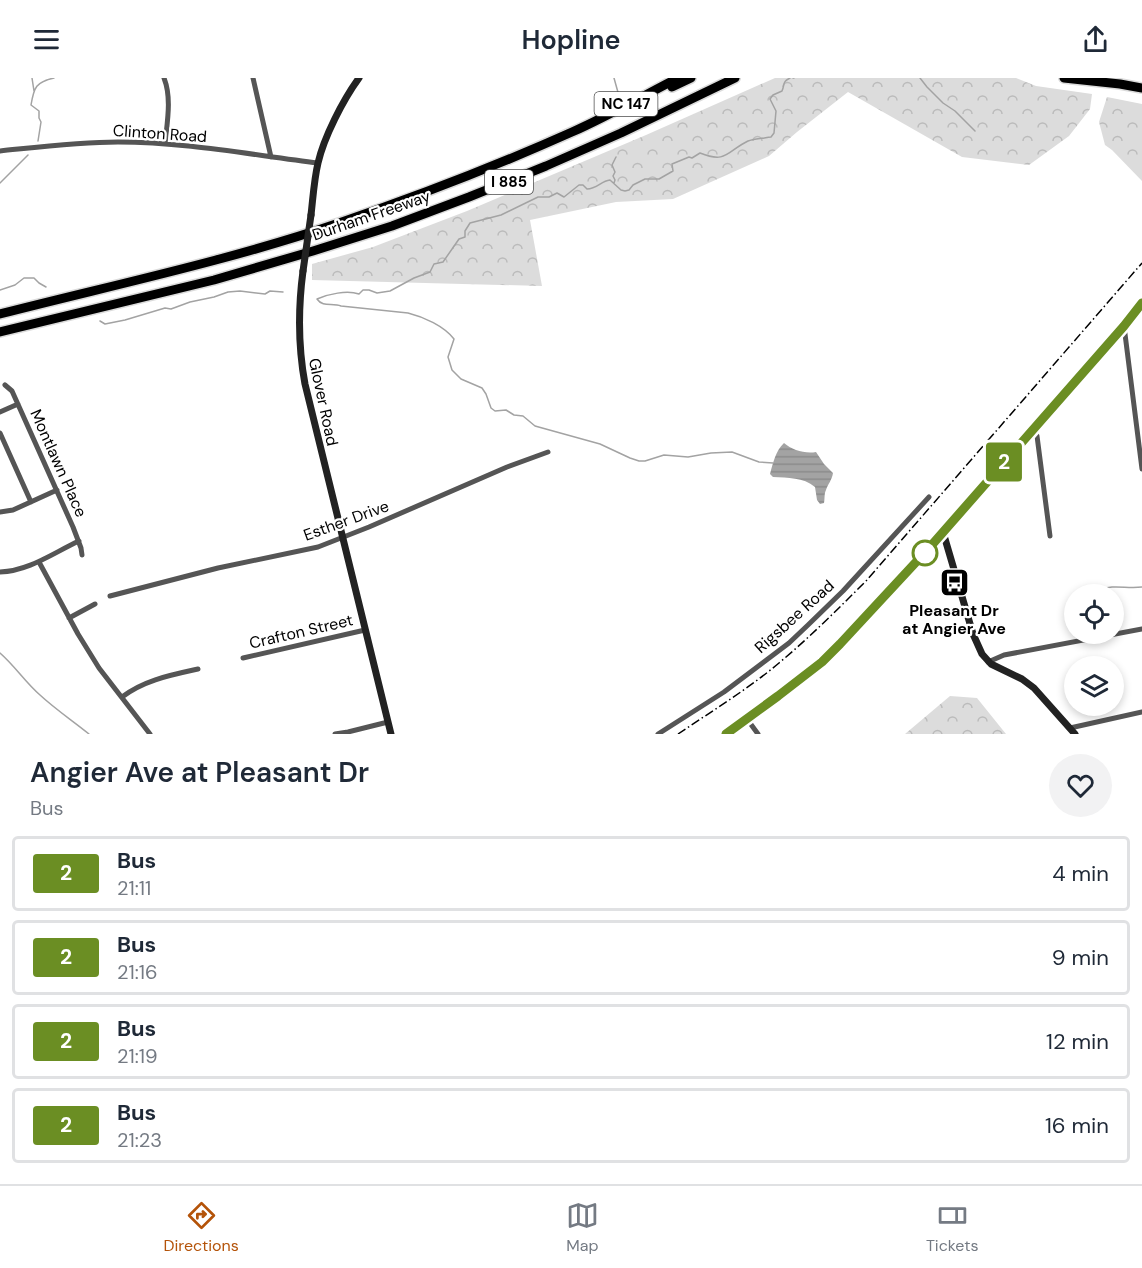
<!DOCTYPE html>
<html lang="en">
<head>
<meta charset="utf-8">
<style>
	body { margin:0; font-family:"DM Sans",sans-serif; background:#f2f2f3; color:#1f2937; height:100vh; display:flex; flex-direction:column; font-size:22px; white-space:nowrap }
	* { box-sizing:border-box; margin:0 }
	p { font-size:20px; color:#747a83 }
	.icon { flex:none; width:33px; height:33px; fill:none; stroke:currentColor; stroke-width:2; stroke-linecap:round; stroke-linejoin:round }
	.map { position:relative; height:656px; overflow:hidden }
	.side { display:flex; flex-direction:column; background:#fff; flex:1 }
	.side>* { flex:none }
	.badge { padding:0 12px; border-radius:4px; font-size:21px; line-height:39px }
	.tools { position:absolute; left:1064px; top:506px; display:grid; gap:12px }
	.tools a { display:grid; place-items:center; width:60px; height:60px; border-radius:50%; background:#fff; box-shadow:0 3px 9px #0003; font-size:30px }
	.map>.badge { position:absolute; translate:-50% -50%; box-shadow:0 0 0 3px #fff }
	.round { display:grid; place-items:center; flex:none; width:63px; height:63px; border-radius:32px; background:#f2f2f3 }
	.head { display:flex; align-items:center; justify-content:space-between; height:102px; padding:0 30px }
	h1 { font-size:28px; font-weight:600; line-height:45px }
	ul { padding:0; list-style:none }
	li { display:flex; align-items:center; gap:18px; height:75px; margin:0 12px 9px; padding:0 18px; border:3px solid #e0e1e3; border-radius:6px }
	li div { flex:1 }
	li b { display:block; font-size:22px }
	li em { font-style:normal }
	li .badge { min-width:66px; font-weight:700; text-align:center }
	header { display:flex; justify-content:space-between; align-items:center; height:78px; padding:0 30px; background:#fff; font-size:27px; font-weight:600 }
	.tab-bar { display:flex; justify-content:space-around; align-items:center; height:84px; border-top:2px solid #e0e1e3; background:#fff; font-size:16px; color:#747a83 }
	.tab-bar a { display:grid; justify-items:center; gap:3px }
	.tab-bar .on { color:#b45309 }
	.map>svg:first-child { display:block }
</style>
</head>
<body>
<header><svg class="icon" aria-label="menu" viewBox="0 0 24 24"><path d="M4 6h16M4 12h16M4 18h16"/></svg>Hopline<svg class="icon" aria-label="share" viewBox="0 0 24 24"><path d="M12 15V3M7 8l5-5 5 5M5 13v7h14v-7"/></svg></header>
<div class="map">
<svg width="1142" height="656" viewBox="0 0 1142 656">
	<defs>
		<pattern id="forest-crowns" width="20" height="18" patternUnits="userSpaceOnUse" patternTransform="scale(1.5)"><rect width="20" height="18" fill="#dcdcdc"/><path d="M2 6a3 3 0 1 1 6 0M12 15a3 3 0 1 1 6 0" fill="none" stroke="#bbb"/></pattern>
		<pattern id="water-rules" width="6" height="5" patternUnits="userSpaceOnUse" patternTransform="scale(1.5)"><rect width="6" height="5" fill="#a3a3a3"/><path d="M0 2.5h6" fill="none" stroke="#8b8b8b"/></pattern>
	</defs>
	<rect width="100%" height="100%" fill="#fff"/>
	<path fill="url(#forest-crowns)" d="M775,0H1016L1036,8L1092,16L1090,31L1069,58L1029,87L962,79L848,14L797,54L769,78L673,121L616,124L530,142L542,208L312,202V186L373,169L467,133L646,57Z
		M1107,19L1142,26V103L1112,72L1105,67L1099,44Z
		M950,618L977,620L1006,656H905Z"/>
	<path fill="url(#water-rules)" d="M784,365C792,372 805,376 816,374L824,386L833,395C832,402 828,406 826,412C824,416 825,420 824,425L820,426L817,422L815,409C803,399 788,400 773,399L770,396C773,385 776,372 784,365Z"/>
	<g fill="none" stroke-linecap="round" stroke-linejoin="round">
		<path stroke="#a3a3a3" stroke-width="1.5" d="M32,0L34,13
			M614,0L619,18
			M793,0H794
			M920,0L927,9L943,25L955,33L975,53
			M38,63L41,44L39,40V33L31,27C34,9 36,4 54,0
			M0,105L28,77
			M614,105L615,102L613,98L615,94L612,87L616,79
			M0,212L15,207L24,200H34L39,205L46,209
			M100,243L105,246L125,242L165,230L171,231L190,224L214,219L228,214L240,213L265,216L270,213L283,214
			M773,385L759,384L732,374L711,375L688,379L664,377L645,383H639L630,380L600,366L535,348L523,338L514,337L506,332L495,333L491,330L486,316L482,310L461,301L452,292L448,279L454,261C444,248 424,239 408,235L341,228C333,224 323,230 317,221C328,216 347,212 359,216L363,212H369L377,215L390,213L414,200L430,194L434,186L443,184L459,161L465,159V153L470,145L501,137L538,119H549L557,115L564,119L579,107H583L587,111C597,111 601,103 610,102L621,112L625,113L629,112L633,107L645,101H659L673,93L672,86L689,79L692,80L700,75C727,86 727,73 748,63C752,61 765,60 771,59L774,55L776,33L770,21L773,17L782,13C785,6 782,4 790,0
			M1099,512C1114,506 1126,511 1142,509
			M0,575C15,588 25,604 40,617C55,631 73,643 89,656"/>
		<defs>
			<path id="highway" d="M1064,0L1120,6L1142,10
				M672,9L691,0
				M0,236C113,207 228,183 339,145C418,118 496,88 572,54C608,38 643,18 678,0
				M0,254L214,202L313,173L392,148L469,119L546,88L621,55L735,0"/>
		</defs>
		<use href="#highway" stroke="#dbdbdb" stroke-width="12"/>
		<path stroke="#555" stroke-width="5" d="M164,0C172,20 167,45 165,66
			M253,0L271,79
			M0,73C39,69 79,64 118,64C185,64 252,77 318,85
			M1124,248L1142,391
			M5,307L12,313L73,449L81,470L82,477
			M0,334L18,326
			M1033,352L1037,358L1050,458
			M0,355L31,424
			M0,434L13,432L57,412
			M39,484L78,556L99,590L150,656
			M0,494C29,493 53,475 79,463
			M110,518L218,490L318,469L369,449L507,389L548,374
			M69,540L95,526
			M243,580L365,552
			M988,584L1004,577L1142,551
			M122,619C144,602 171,597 198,591
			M747,641L758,656
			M1070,650L1142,634
			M335,656L348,654L388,644
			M658,656L724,614L789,565L808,547L843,513L929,419"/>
		<path stroke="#222" stroke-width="7" d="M311,137C313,120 314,102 318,85C324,59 343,22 359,0
			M303,193C298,231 298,268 305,306L391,656
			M943,454L973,556L982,576L991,586L1022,601L1034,610L1075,656
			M726,656C759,633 793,609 824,582C862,548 895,508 929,470C995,396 1059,321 1124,248L1142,225"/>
		<use href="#highway" stroke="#000" stroke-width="9"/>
		<path stroke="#000" stroke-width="1.5" stroke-dasharray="9 3 1.5 3" stroke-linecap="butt" d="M678,656C712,633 748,611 779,585C810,559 838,531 866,503L1142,185"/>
		<path stroke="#222" stroke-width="7" d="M303,193L311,137"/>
	</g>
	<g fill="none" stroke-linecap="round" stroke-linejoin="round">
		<defs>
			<path id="line" d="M726,656L778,618L822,584L840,566L930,469L1124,248L1142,225"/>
		</defs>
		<use href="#line" stroke="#fff" stroke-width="14"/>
		<use href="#line" stroke="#6b8e23" stroke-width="9"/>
	</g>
	<defs>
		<symbol id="bus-square" viewBox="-11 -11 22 22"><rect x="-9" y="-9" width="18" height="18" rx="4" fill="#000" stroke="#fff"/><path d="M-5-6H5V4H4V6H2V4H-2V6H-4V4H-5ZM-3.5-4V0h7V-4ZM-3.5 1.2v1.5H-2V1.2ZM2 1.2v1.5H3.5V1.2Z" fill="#fff"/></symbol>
	</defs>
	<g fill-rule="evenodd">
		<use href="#bus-square" x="938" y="488" width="33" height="33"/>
	</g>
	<circle fill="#fff" stroke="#6b8e23" stroke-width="3" cx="925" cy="475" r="12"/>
	<g text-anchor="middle" stroke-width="4.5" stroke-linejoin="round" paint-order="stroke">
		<g fill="#fff" stroke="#4c4c4c" stroke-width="1.5">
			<rect x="594.5" y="14" width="63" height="24" rx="4.5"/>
			<rect x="485" y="92" width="48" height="24" rx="4.5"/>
		</g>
		<g font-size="15" font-weight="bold" fill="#000">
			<text x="626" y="31">NC 147</text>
			<text x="509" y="109">I 885</text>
		</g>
		<g font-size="16" fill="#000" stroke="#fff">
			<text transform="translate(160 55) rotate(4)" y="6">Clinton Road</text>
			<text transform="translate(371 137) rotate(-19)" y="6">Durham Freeway</text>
			<text transform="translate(324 324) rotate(78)" y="6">Glover Road</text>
			<text transform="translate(59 385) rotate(66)" y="6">Montlawn Place</text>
			<text transform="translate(346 442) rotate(-20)" y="6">Esther Drive</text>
			<text transform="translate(794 538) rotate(-42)" y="6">Rigsbee Road</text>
			<text transform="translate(301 553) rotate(-13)" y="6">Crafton Street</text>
		</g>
		<g font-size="16" font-weight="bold" fill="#000" stroke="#fff">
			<text x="954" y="538">Pleasant Dr<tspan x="954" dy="18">at Angier Ave</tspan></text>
		</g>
	</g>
</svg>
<div class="tools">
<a><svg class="icon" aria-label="locate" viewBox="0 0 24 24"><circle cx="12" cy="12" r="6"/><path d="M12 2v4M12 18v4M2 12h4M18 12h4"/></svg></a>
<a><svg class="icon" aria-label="layers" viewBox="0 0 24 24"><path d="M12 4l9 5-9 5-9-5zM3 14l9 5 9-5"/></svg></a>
</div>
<b class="badge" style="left:1004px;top:384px;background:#6b8e23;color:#fff">2</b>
</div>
<section class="side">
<div class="head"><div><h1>Angier Ave at Pleasant Dr</h1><p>Bus</p></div><a class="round"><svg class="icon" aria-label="heart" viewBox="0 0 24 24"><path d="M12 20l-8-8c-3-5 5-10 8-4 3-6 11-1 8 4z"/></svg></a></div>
<ul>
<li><span class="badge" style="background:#6b8e23;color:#fff">2</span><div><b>Bus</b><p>21:11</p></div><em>4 min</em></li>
<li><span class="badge" style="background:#6b8e23;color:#fff">2</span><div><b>Bus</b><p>21:16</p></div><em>9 min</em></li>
<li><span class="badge" style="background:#6b8e23;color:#fff">2</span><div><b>Bus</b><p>21:19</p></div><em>12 min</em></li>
<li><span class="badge" style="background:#6b8e23;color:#fff">2</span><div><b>Bus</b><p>21:23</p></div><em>16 min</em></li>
</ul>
</section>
<nav class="tab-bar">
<a class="on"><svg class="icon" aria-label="directions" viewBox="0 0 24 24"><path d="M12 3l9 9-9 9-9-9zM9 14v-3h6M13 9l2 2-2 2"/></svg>Directions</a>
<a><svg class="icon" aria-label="map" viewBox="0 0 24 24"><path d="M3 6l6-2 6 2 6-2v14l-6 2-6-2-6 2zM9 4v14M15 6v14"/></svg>Map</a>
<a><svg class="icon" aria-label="tickets" viewBox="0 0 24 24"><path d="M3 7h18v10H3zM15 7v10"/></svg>Tickets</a>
</nav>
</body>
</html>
